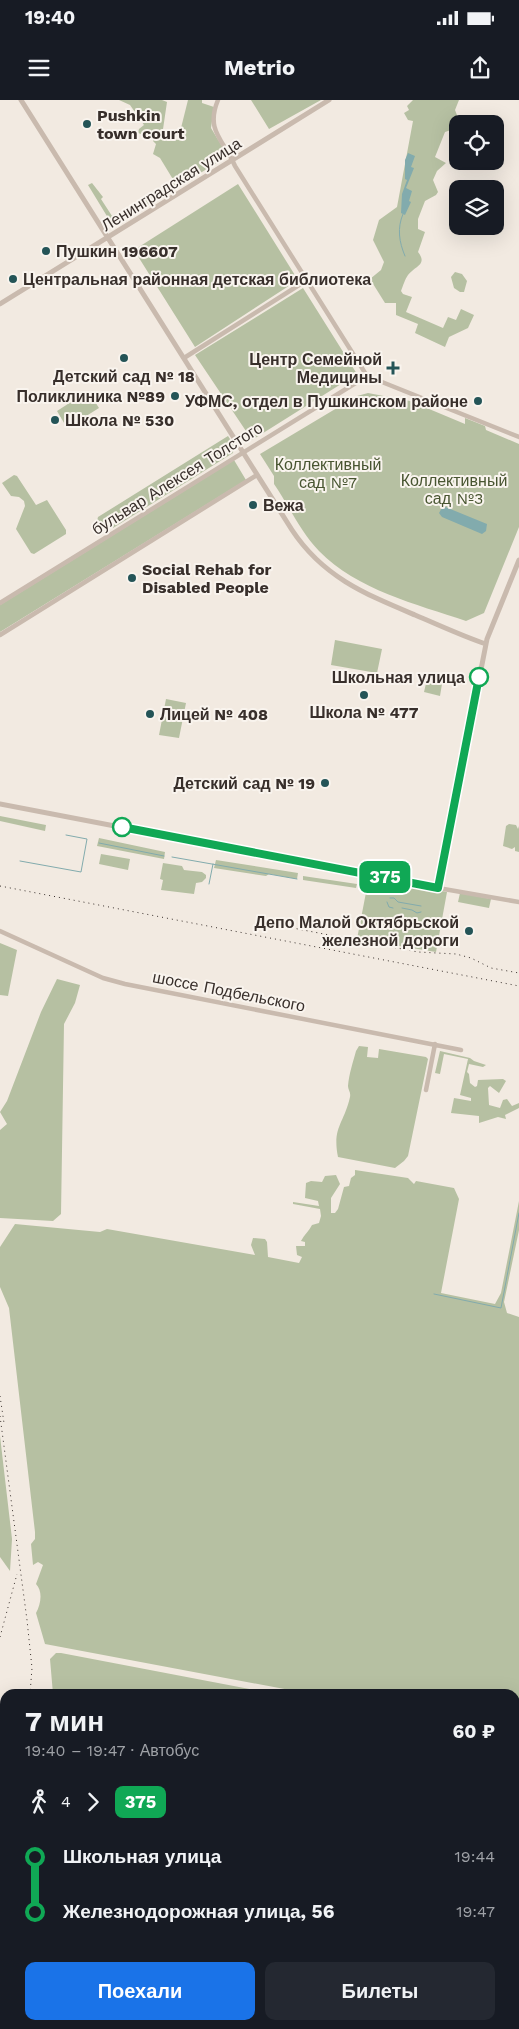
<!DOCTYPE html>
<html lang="ru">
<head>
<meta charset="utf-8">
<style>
	body { margin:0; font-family:"Work Sans",sans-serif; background:#242831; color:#f1f3f6; height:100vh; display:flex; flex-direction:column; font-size:19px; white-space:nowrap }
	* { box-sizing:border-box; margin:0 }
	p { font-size:16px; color:#9ea1a6 }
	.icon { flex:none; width:28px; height:28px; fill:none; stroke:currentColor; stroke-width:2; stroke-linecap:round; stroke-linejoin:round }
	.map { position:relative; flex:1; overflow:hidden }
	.sheet { position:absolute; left:0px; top:1589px; width:520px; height:341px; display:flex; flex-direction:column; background:#171b24; border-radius:15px 15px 0 0; box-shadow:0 5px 20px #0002 }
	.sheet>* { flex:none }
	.badge { padding:0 10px; border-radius:8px; font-size:18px; line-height:32px }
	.fabs { position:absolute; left:449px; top:15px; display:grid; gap:10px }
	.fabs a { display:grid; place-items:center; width:55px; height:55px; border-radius:10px; background:#171b24; box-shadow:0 5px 20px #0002; font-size:25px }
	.map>.badge { position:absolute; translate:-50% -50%; box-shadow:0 0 0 2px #fff }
	.legs { display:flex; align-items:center; gap:8px; height:55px; padding:0 25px; font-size:16px }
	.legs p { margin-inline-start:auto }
	.summary { display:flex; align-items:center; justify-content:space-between; height:85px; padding:0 25px }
	h1 { font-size:28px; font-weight:700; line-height:38px }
	.action { display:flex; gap:10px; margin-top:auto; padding:10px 25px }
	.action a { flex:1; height:58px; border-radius:10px; background:#1a73e8; color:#fff; font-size:20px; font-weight:700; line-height:58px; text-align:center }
	.action a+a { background:#242831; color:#f1f3f6 }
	ul { padding:0 25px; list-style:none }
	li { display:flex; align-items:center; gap:18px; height:55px; font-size:19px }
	li i { display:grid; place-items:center; width:8px; height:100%; margin:0 6px; background:currentColor }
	li i::after { content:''; width:12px; height:12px; margin:-6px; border:4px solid; border-radius:50%; background:#171b24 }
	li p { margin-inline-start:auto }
	li:first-child i { background:linear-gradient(#0000 50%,currentColor 0) }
	li:last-child i { background:linear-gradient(currentColor 50%,#0000 0) }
	.status { display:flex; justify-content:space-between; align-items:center; height:35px; padding:0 25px; background:#171b24; direction:ltr }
	.status svg { height:14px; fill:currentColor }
	header { display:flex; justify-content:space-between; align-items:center; height:65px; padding:0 25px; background:#171b24; font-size:22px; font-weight:700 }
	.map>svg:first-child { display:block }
</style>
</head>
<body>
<div class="status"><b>19:40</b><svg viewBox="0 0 49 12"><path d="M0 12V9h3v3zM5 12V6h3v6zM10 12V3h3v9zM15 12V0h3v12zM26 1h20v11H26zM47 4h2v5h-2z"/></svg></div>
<header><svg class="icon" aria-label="menu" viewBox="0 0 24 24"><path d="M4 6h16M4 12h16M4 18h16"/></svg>Metrio<svg class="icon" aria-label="share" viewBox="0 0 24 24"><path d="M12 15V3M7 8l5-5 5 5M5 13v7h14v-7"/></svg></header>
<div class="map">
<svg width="519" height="1929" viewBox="0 0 519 1929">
	<rect width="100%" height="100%" fill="#f2eae1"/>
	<path fill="#b6c0a2" d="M119,0H162L167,2L162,36L178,40L188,0H202V3L214,7L211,28L226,53L225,58L113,126L88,85L92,83L103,97L101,99L112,116L115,114L117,116L174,81L160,58L153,54L156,44L153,41V38L138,33L139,29L144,25L130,5Z
		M251,0H321L269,29Z
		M413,0H459L455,10L460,23L458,24L457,28L445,32L435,57L446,63L437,71L433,80L438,92L436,95L425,101L418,119V129L425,132L418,152C428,165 415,166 408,175C405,179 403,186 401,191L403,194L412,197L406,212L443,228L448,217L456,220L461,209L474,215L468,228L449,237L445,247L415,233L418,224L396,215V203H385L370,179L381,170L384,162L373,140L379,120L397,107L413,21L408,20L404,13L409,10L407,6Z
		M238,84L298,180L195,247L134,150Z
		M455,172L462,174L467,181L464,192H460L454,188L451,177Z
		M303,188L357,274L252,340L195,255Z
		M88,291L99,308L67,328L57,311Z
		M368,293L410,301L465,324V318L485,326L486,330L519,344V427L484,513L466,521C416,504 357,490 319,451C300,431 289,406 274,384V376L260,354L357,296Z
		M228,336L234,345L233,353L113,428L97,421L98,417Z
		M234,360L246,380L0,532V505Z
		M14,375L17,376L36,405L47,400L66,430V434L34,454L31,453L16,429L25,406L24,401L19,397L11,396L2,383Z
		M335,540L382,549L377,573L331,565Z
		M428,575L443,578L440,596L424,592Z
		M166,599L186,603L179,638L159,635Z
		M0,716L46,725L45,731L0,721Z
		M509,724L516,725L518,729L519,726V752L515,751V747L512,749L503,746L506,726Z
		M99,738L165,752L164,759L97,746Z
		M101,754L130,759L128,770L99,764Z
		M216,760L298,773L297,779L269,774L266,776L214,768Z
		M163,763L182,766L184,770L202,772L206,775V778L202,782L196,783L194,794L161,790L163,780L160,779Z
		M303,776L357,784L356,788L303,780Z
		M369,777L447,792L436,852L357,839Z
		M460,793L491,799L489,808L458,802Z
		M0,843L17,850L8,896L0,895Z
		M57,879L80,885L75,903L64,924L61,1114L53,1121L0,1118V1030L7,1024L0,1012L7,1001L41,912Z
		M359,946L368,947L367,957L378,958L379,949L426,957L428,959L408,1056L404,1061L395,1068L338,1057C332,1027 344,1024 350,997C351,992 348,990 348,986C349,974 353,962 356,951Z
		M440,951L470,958L474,961L486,965L483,967L469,964L467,972L469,974L470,983L475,987L477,986L478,980L503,979L506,981L499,993L490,986L488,988L489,1005L500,1008L503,1000L507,999L512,1006L519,1003V1008L505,1015L506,1019L498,1017L479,1023V1016L451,1013L454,998L471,1001V998L460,995L468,959L444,954L440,974L435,973Z
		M355,1070L408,1078L414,1084L416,1081L454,1088L459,1099L441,1193L495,1204L501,1193L519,1101V1130L504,1202L507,1213L519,1217V1632L515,1631V1594H311L45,1544L36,1513C41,1504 43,1491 36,1484L43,1465L38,1462L33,1465L31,1444L35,1439V1432L9,1208L0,1187V1147L15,1124L100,1132L107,1129L255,1155L251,1145L253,1138L265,1139L267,1142L268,1157L299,1163L302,1157L297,1155L296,1146H305V1142L301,1141C304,1135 309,1131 312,1125L319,1123L321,1116L320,1109L293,1104V1102L319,1106L318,1101L305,1098L306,1083L311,1081L322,1082L325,1076L336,1075L340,1084L331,1098V1113H335L338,1109L344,1087L349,1086L351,1078L355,1075Z
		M0,1336L12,1439L10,1471L0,1457Z
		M56,1553H61L276,1594H53L50,1559Z
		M515,1638L519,1639V1929H100L99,1925H515Z"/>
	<path fill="#82abad" d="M408,53L415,56L411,67L414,68L406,88L412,91L409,101L411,102L405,115L401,113L402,94L407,80L405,79V60Z
		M443,406L487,424L486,431L482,434L442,417L439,413Z"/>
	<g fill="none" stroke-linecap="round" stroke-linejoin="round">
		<path stroke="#82abad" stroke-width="1" d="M403,114C397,128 399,142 405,156
			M99,743L164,756
			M172,757L297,779
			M20,761L81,772L87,739L66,735
			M209,784L213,764
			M390,798H394L398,802L421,806
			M387,802L389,807L393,808
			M402,808L412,810L417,813L421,812
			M434,1194L501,1208L519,1113
			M0,1885L5,1887"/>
		<path stroke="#c9baae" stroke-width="4.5" d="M218,0C205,31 224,40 235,66L367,276L519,337
			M184,258L307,180
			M0,503L367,276
			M0,535L257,375
			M438,788L519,802
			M0,831L103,878L125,884L461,950
			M426,990L435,944
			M0,1881L5,1882"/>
		<path stroke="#c9baae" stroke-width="5" d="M21,0L292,430C323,477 365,494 415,515C439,525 462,536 486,544
			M0,204L329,0
			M0,704L438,788L487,539L519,460"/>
		<path stroke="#382f2b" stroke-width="1" stroke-dasharray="1 4" stroke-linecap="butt" d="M0,786L519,886
			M277,825L418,852L456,854L471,858L491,868L519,873
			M0,1296L4,1323
			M0,1316L27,1520L32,1568L30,1594
			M0,1537L17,1474
			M0,1669L5,1661"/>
	</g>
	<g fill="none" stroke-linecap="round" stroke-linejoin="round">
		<defs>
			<path id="line-1" d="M122,727L438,788L479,577"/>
		</defs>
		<use href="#line-1" stroke="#fff" stroke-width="11"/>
		<use href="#line-1" stroke="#10a855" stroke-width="8"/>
	</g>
	<g fill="#245457" stroke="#f9f4ee" stroke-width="2">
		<circle cx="87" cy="24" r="5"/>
		<circle cx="46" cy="151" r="5"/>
		<circle cx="13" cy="179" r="5"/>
		<circle cx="124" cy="258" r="5"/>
		<path d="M390.5 260.5h5v5h5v5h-5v5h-5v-5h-5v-5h5z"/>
		<circle cx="175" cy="296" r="5"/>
		<circle cx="478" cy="301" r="5"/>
		<circle cx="55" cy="320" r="5"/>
		<circle cx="253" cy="405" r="5"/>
		<circle cx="132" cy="478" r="5"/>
		<circle cx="364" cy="595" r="5"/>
		<circle cx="150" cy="614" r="5"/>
		<circle cx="325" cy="683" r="5"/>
		<circle cx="469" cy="831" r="5"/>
	</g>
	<g fill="#fff" stroke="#10a855" stroke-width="2.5">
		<circle cx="479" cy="577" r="9"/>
		<circle cx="122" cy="727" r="9"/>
	</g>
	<g text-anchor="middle" stroke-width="4" stroke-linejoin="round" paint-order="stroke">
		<g font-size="16" font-weight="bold" fill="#382f2b" stroke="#f9f4ee" text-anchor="start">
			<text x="97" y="21">Pushkin<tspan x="97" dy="18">town court</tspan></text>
			<text x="56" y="157">Пушкин 196607</text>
			<text x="23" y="185">Центральная районная детская библиотека</text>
			<text x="382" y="265" text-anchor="end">Центр Семейной<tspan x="382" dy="18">Медицины</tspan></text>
			<text x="124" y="282" text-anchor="middle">Детский сад № 18</text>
			<text x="165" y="302" text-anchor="end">Поликлиника №89</text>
			<text x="468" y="307" text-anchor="end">УФМС, отдел в Пушкинском районе</text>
			<text x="65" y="326">Школа № 530</text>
			<text x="263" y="411">Вежа</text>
			<text x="142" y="475">Social Rehab for<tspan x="142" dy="18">Disabled People</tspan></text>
			<text x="364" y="618" text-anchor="middle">Школа № 477</text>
			<text x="160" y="620">Лицей № 408</text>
			<text x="315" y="689" text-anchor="end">Детский сад № 19</text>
			<text x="459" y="828" text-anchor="end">Депо Малой Октябрьской<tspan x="459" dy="18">железной дороги</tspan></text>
		</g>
		<g font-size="16" fill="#382f2b" stroke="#f9f4ee">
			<text transform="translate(171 84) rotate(-32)" y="6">Ленинградская улица</text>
			<text transform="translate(177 378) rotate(-32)" y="6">бульвар Алексея Толстого</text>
			<text transform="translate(229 891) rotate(11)" y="6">шоссе Подбельского</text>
		</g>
		<g font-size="16" fill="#485531" stroke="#f9f4ee">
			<text x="328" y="370">Коллективный<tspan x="328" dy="18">сад №7</tspan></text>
			<text x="454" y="386">Коллективный<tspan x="454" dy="18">сад №3</tspan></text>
		</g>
		<g font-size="16" font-weight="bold" fill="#382f2b" stroke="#f9f4ee" text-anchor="end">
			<text x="465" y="583">Школьная улица</text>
		</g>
	</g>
</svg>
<div class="fabs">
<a><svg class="icon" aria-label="locate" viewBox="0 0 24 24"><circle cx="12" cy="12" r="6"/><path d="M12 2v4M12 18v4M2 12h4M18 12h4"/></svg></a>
<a><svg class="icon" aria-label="layers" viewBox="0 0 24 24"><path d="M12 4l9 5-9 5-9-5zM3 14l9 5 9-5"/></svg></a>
</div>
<b class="badge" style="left:385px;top:777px;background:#10a855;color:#fff">375</b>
<section class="sheet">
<div class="summary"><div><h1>7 мин</h1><p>19:40 – 19:47 · Автобус</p></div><b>60 ₽</b></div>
<div class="legs"><svg class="icon" aria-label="walk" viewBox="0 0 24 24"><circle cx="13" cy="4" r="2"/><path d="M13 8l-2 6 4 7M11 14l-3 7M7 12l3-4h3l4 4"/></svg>4<svg class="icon" aria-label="forward" viewBox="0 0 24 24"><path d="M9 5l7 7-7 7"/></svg><b class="badge" style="background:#10a855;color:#fff">375</b></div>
<ul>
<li><i style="color:#10a855"></i><b>Школьная улица</b><p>19:44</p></li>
<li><i style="color:#10a855"></i><b>Железнодорожная улица, 56</b><p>19:47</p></li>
</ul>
<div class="action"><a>Поехали</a><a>Билеты</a></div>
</section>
</div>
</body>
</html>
